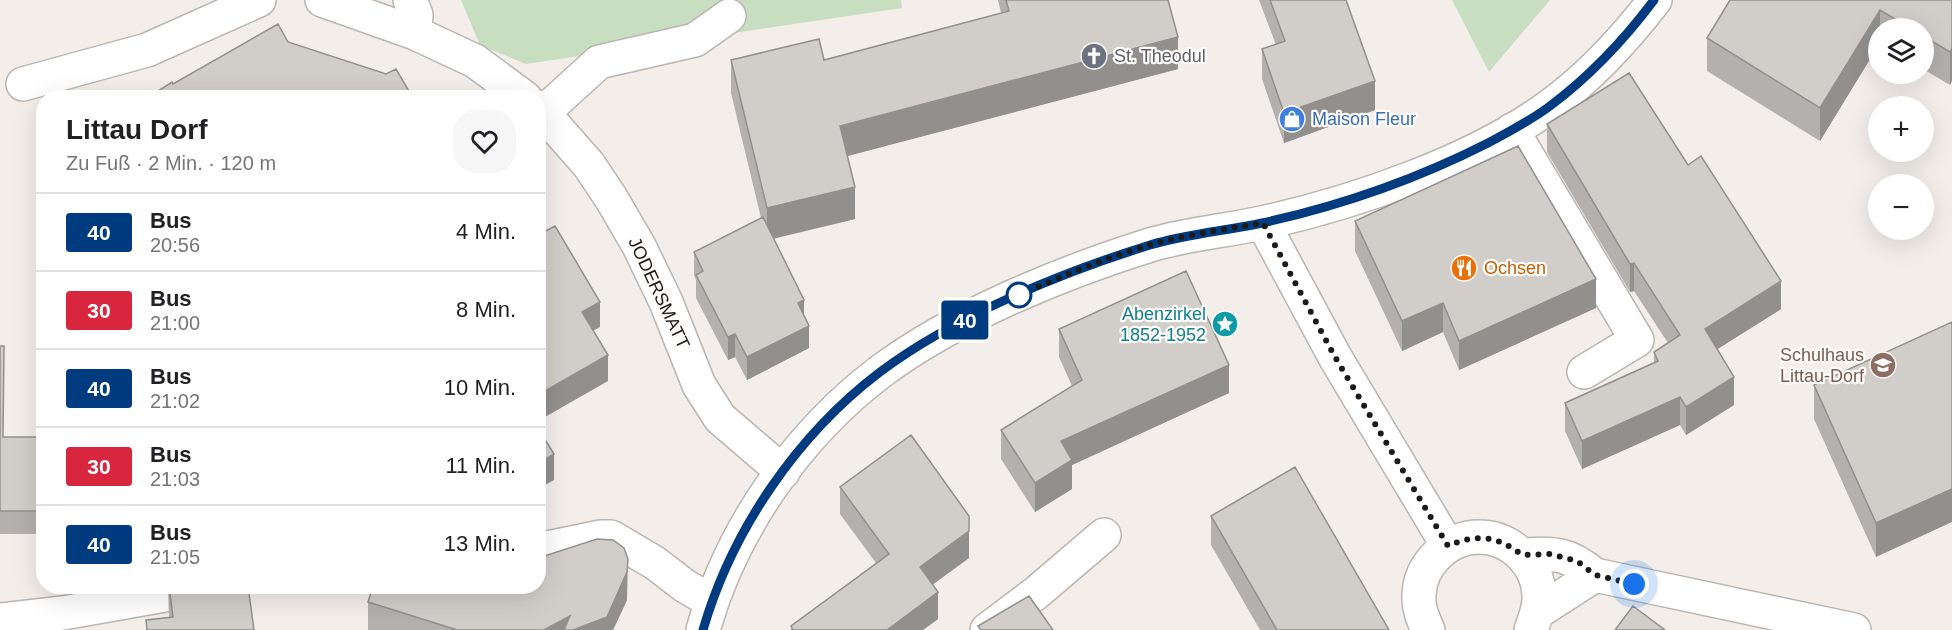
<!DOCTYPE html>
<html lang="de">
<head>
<meta charset="utf-8">
<style>
	body { margin:0; font-family:Helvetica,sans-serif; background:#f6f6f6; color:#202124; height:100vh; display:flex; flex-direction:column; font-size:22px; white-space:nowrap }
	* { box-sizing:border-box; margin:0 }
	p { font-size:20px; color:#757577 }
	.icon { flex:none; width:33px; height:33px; fill:none; stroke:currentColor; stroke-width:2; stroke-linecap:round; stroke-linejoin:round }
	.map { position:relative; flex:1; overflow:hidden }
	.drawer { position:absolute; left:36px; top:90px; width:510px; height:504px; display:flex; flex-direction:column; background:#fff; border-radius:24px; box-shadow:0 6px 24px #0002 }
	.drawer>* { flex:none }
	.badge { padding:0 12px; border-radius:4px; font-size:21px; line-height:39px }
	.buttons { position:absolute; left:1868px; top:18px; display:grid; gap:12px }
	.buttons a { display:grid; place-items:center; width:66px; height:66px; border-radius:50%; background:#fff; box-shadow:0 6px 24px #0002; font-size:30px }
	.you { position:absolute; width:30px; height:30px; margin:-15px; border:4px solid #fff; border-radius:50%; background:#1a73e8; box-shadow:0 0 0 9px #1a73e833 }
	.map>.badge { position:absolute; translate:-50% -50%; box-shadow:0 0 0 3px #fff }
	.round { display:grid; place-items:center; flex:none; width:63px; height:63px; border-radius:24px; background:#f6f6f6 }
	.overview { display:flex; align-items:center; justify-content:space-between; height:102px; padding:0 30px }
	h1 { font-size:28px; font-weight:700; line-height:45px }
	ul { padding:0; list-style:none }
	li { display:flex; align-items:center; gap:18px; height:78px; padding:0 30px; border-top:2px solid #e0e0e0 }
	li div { flex:1 }
	li b { display:block; font-size:22px }
	li em { font-style:normal }
	li .badge { min-width:66px; font-weight:700; text-align:center }
	.map>svg:first-child { display:block }
</style>
</head>
<body>
<div class="map">
<svg width="1952" height="630" viewBox="0 0 1952 630">
	<rect width="100%" height="100%" fill="#f3eeea"/>
	<path fill="#c8dec1" d="M461,0H901L902,8L526,64L480,45Z
		M1452,0H1550L1489,72Z"/>
	<g fill="none" stroke-linecap="round" stroke-linejoin="round">
		<defs>
			<path id="minor" d="M322,0L415,33L475,61L525,98
				M410,0L416,15L415,33
				M23,84L147,50L259,0
				M538,107L589,165L611,198L639,246L666,302L699,385L720,418L783,472
				M544,112L599,62L695,40L729,16
				M1512,130L1637,340L1584,372
				M1263,223L1335,357L1448,546
				M538,550L601,537H611L655,563L685,586L711,601
				M1522,555C1556,553 1568,553 1595,575L1854,630
				M1538,612L1595,575
				M0,620L63,613L216,586
				M703,630C731,530 797,435 880,372C955,316 1061,273 1150,245C1187,234 1225,231 1262,223C1353,203 1474,162 1550,106C1590,77 1624,40 1655,0
				M987,630L1036,593L1104,535
				M1428,630C1423,619 1418,608 1419,595C1420,564 1448,537 1479,537C1511,537 1538,564 1539,595C1540,608 1535,618 1531,630"/>
		</defs>
		<use href="#minor" stroke="#bab5b1" stroke-width="36"/>
		<use href="#minor" stroke="#fff" stroke-width="33"/>
	</g>
	<path fill="#b4b0ad" d="M998,0H1168L1178,69L847,156L855,219L773,239L804,315L809,348L747,380L735,357L728,360L696,298V280L694,275V252L761,218L731,93V60H824L1001,13Z
		M1259,0H1346L1375,110L1284,143L1262,79V49L1276,45Z
		M1730,0H1952L1950,85L1923,69V28H1878V46L1820,141L1707,71V38Z
		M1547,124L1781,309L1717,349L1734,405L1686,435L1680,425L1582,469L1565,431V403L1654,363V352L1668,343L1634,291L1630,292L1547,152Z
		M1355,221L1596,308L1459,370L1443,332L1402,351L1355,251Z
		M1952,322L1876,557L1814,419V385Z
		M1059,329L1229,393L1072,465V489L1035,512L1001,459V430L1072,386L1059,357Z
		M0,346L3,437H44V534H0Z
		M840,487L969,558L932,584L938,619L923,630H791V626L876,563L840,514Z
		M1211,516L1389,630H1260L1211,545Z
		M168,586L254,630H146V620L169,617Z
		M627,600L613,630H368V602Z"/>
	<path fill="#92908d" d="M1880,10V28H1878V46L1820,141V108Z
		M1178,37V69L840,158V126Z
		M1952,48V81L1950,85V52Z
		M1375,81V110L1284,143V113Z
		M855,187V219L767,240V208Z
		M1634,263V291L1630,292V264Z
		M1596,279V308L1459,370V341Z
		M1781,281V309L1705,357V329Z
		M804,300V323L798,303Z
		M600,302V327L582,337V312Z
		M1443,303V332L1402,351V321Z
		M809,326V348L747,380V357Z
		M735,334V357L728,360V337Z
		M608,355V381L538,421V395Z
		M1229,365V393L1072,465V489L1035,512V483L1061,441Z
		M1734,377V405L1686,435V407Z
		M1680,397V425L1582,469V441Z
		M554,454V480L538,489V464Z
		M1952,489V522L1876,557V523Z
		M969,531V558L920,594V567Z
		M628,559L627,600L613,630H573Z
		M938,592V619L923,630H887Z
		M570,616V630H544Z"/>
	<path fill="#d1cdc9" stroke="#92908d" stroke-width="1.5" d="M1006,0H1168L1178,37L840,126L855,187L767,208L731,60L819,39L824,60L1009,11Z
		M1270,0H1346L1375,81L1284,113L1262,49L1285,41Z
		M1730,0H1952V48L1950,52L1923,36V28H1910L1880,10L1820,108L1707,38Z
		M278,24L288,42L386,74L396,69L413,98H316V97L314,98H147L172,82L173,84Z
		M1629,73L1688,165L1701,156L1781,281L1705,329L1734,377L1686,407L1680,397L1582,441L1565,403L1658,361L1654,352L1680,335L1634,263L1630,264L1547,124Z
		M1518,146L1596,279L1459,341L1443,303L1402,321L1355,221Z
		M763,217L804,300L798,303L809,326L747,357L735,334L728,337L696,275L703,271L694,252Z
		M555,226L600,302L582,312L608,355L538,395V235Z
		M1186,271L1229,365L1061,441L1072,460L1035,483L1001,430L1082,380L1059,329Z
		M1952,322V489L1876,523L1814,385Z
		M0,346H4L3,437H44V511H0Z
		M538,428L554,454L538,464Z
		M911,435L969,516V531L920,567L938,592L887,630H793L791,626L889,554L840,487Z
		M1295,467L1389,630H1277L1211,516Z
		M597,539L613,540L624,548L628,559L627,572L607,617L573,630H564L570,616L544,630H452L454,629L368,602L373,586H538V558Z
		M169,586H248L254,630H147L146,620L173,617Z
		M1029,596L1053,630H981L978,626Z
		M1633,606L1665,630H1615Z"/>
	<g fill="none" stroke-linecap="round" stroke-linejoin="round">
		<defs>
			<path id="line" d="M703,630C732,530 797,435 880,372C955,316 1060,273 1150,245C1187,234 1225,231 1262,223C1340,206 1417,179 1488,143C1509,132 1530,121 1550,106C1590,76 1624,40 1654,0"/>
		</defs>
		<use href="#line" stroke="#fff" stroke-width="14"/>
		<use href="#line" stroke="#003b80" stroke-width="9"/>
		<path stroke="#1c1a19" stroke-width="6" stroke-dasharray="0 10.8" d="M1019,295C1062,276 1108,257 1153,244C1189,234 1226,229 1263,223L1335,357L1448,546C1478,533 1497,536 1522,555L1550,554L1577,561L1595,575L1634,584"/>
	</g>
	<defs>
		<symbol id="church-disc" viewBox="-11 -11 22 22"><circle r="9.5" fill="#6b7280" stroke="#fffcf9"/><path d="M-1.2-6h2.4v3.5h3.3v2.4h-3.3V6h-2.4V-.1h-3.3v-2.4h3.3Z" fill="#fff"/></symbol>
		<symbol id="shop-disc" viewBox="-11 -11 22 22"><circle r="9.5" fill="#3f7fe0" stroke="#fffcf9"/><path d="M-5-2.5h2.3a2.7 3.5 0 0 1 5.4 0H5L5.5 6h-11ZM-1.5-2.5h3a1.5 2.3 0 0 0-3 0Z" fill="#fff"/></symbol>
		<symbol id="restaurant-disc" viewBox="-11 -11 22 22"><circle r="9.5" fill="#e8710a" stroke="#fffcf9"/><path d="M-5-6h1v4h1v-4h1v4h1v-4h1v5L-1.5 .5V6h-2V.5L-5-1ZM5-6V6H3V1.5H1.5Q1.5-4 5-6Z" fill="#fff"/></symbol>
		<symbol id="sight-disc" viewBox="-11 -11 22 22"><circle r="9.5" fill="#0f9aa8" stroke="#fffcf9"/><path d="M0-6L1.8-2.2L6-1.7L2.9 1.2L3.7 5.4L0 3.3L-3.7 5.4L-2.9 1.2L-6-1.7L-1.8-2.2Z" fill="#fff"/></symbol>
		<symbol id="school-disc" viewBox="-11 -11 22 22"><circle r="9.5" fill="#8d6e63" stroke="#fffcf9"/><path d="M0-5L7-2L0 1L-7-2ZM-4 1L0 2.5L4 1V4Q0 6-4 4Z" fill="#fff"/></symbol>
	</defs>
	<g fill-rule="evenodd">
		<use href="#church-disc" x="1079" y="41" width="30" height="30"/>
		<use href="#shop-disc" x="1277" y="104" width="30" height="30"/>
		<use href="#restaurant-disc" x="1449" y="253" width="30" height="30"/>
		<use href="#sight-disc" x="1210" y="309" width="30" height="30"/>
		<use href="#school-disc" x="1868" y="350" width="30" height="30"/>
	</g>
	<circle fill="#fff" stroke="#003b80" stroke-width="3" cx="1019" cy="295" r="12"/>
	<g text-anchor="middle" stroke-width="4.5" stroke-linejoin="round" paint-order="stroke">
		<g font-size="18" fill="#5b616d" stroke="#fffcf9" text-anchor="start">
			<text x="1114" y="62">St. Theodul</text>
		</g>
		<g font-size="18" fill="#366cbe" stroke="#fffcf9" text-anchor="start">
			<text x="1312" y="125">Maison Fleur</text>
		</g>
		<g font-size="18" fill="#c56008" stroke="#fffcf9" text-anchor="start">
			<text x="1484" y="274">Ochsen</text>
		</g>
		<g font-size="18" fill="#1c1a19" stroke="#fffcf9">
			<text transform="translate(659 293) rotate(65)" y="6">JODERSMATT</text>
		</g>
		<g font-size="18" fill="#0d838f" stroke="#fffcf9" text-anchor="end">
			<text x="1206" y="320">Abenzirkel<tspan x="1206" dy="21">1852-1952</tspan></text>
		</g>
		<g font-size="18" fill="#785e54" stroke="#fffcf9" text-anchor="end">
			<text x="1864" y="361">Schulhaus<tspan x="1864" dy="21">Littau-Dorf</tspan></text>
		</g>
	</g>
</svg>
<div class="buttons">
<a><svg class="icon" aria-label="layers" viewBox="0 0 24 24"><path d="M12 4l9 5-9 5-9-5zM3 14l9 5 9-5"/></svg></a>
<a>+</a>
<a>−</a>
</div>
<div class="you" style="left:1634px;top:584px"></div>
<b class="badge" style="left:965px;top:320px;background:#003b80;color:#fff">40</b>
<section class="drawer">
<div class="overview"><div><h1>Littau Dorf</h1><p>Zu Fuß · 2 Min. · 120 m</p></div><a class="round"><svg class="icon" aria-label="heart" viewBox="0 0 24 24"><path d="M12 20l-8-8c-3-5 5-10 8-4 3-6 11-1 8 4z"/></svg></a></div>
<ul>
<li><span class="badge" style="background:#003b80;color:#fff">40</span><div><b>Bus</b><p>20:56</p></div><em>4 Min.</em></li>
<li><span class="badge" style="background:#d7263d;color:#fff">30</span><div><b>Bus</b><p>21:00</p></div><em>8 Min.</em></li>
<li><span class="badge" style="background:#003b80;color:#fff">40</span><div><b>Bus</b><p>21:02</p></div><em>10 Min.</em></li>
<li><span class="badge" style="background:#d7263d;color:#fff">30</span><div><b>Bus</b><p>21:03</p></div><em>11 Min.</em></li>
<li><span class="badge" style="background:#003b80;color:#fff">40</span><div><b>Bus</b><p>21:05</p></div><em>13 Min.</em></li>
</ul>
</section>
</div>
</body>
</html>
